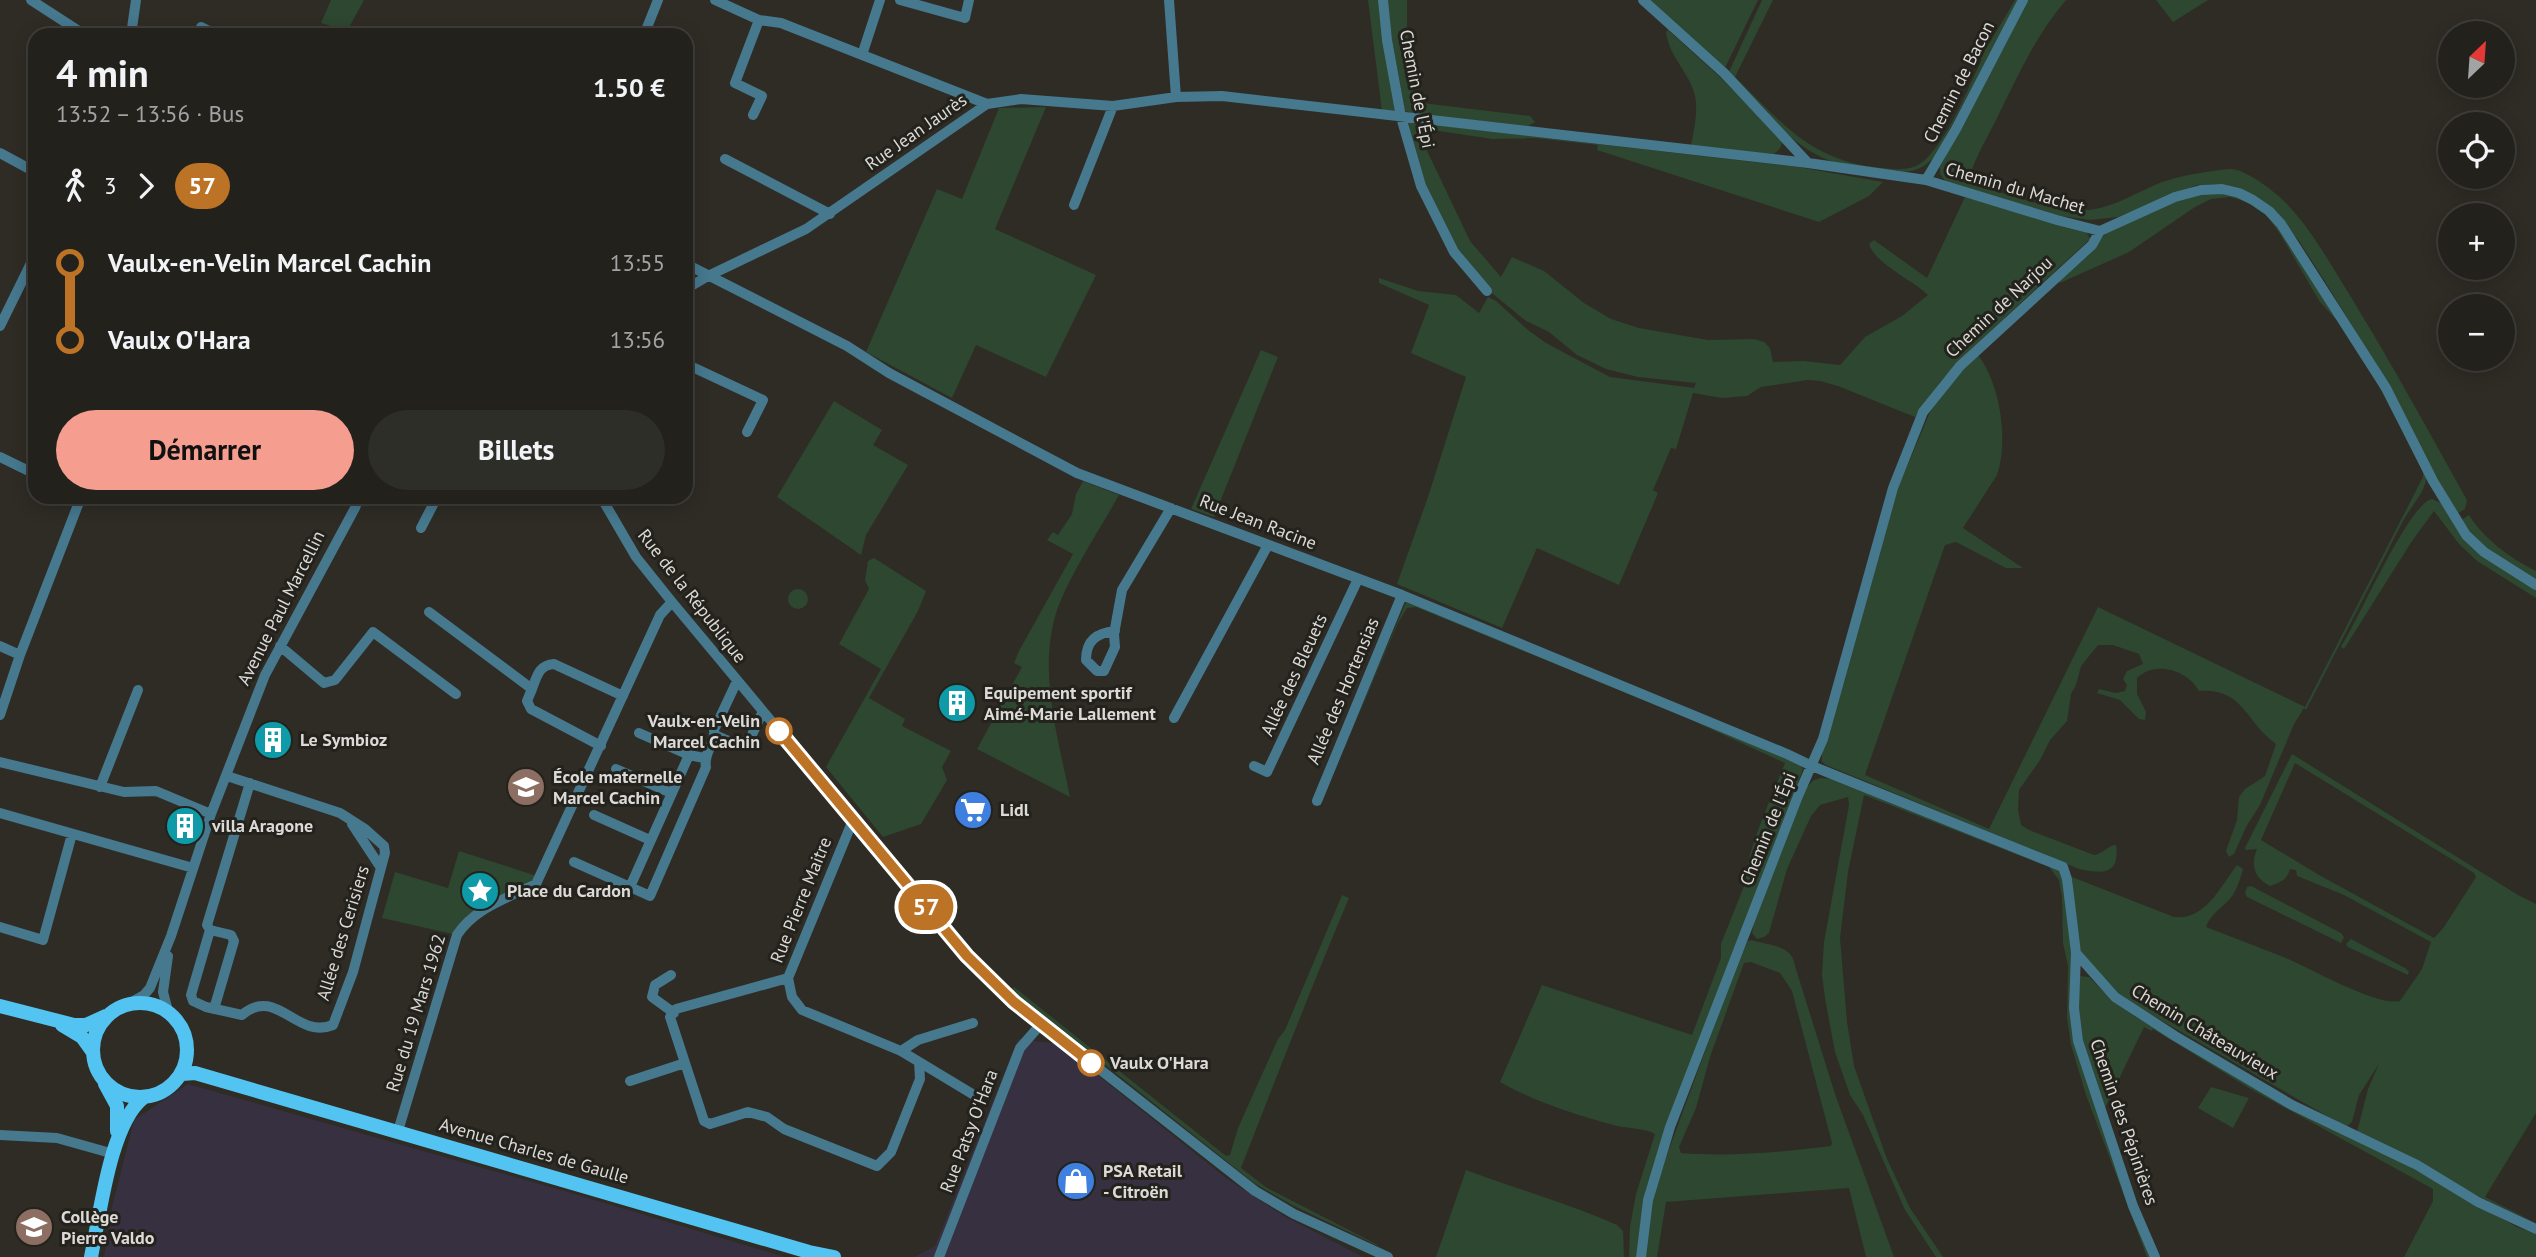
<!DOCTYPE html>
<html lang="fr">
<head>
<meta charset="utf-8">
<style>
	body { margin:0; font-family:"PT Sans",sans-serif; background:#2e2e29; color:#f1f3f6; height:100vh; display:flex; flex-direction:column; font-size:26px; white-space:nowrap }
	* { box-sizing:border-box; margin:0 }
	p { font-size:23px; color:#a2a3a3 }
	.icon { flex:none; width:38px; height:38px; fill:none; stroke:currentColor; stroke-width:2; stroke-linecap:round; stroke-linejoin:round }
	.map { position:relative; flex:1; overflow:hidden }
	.side { position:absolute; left:28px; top:28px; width:665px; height:476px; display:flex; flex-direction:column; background:#22211c; border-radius:21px; box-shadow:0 4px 18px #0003,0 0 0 2px #3f3e3b }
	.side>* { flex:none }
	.badge { padding:0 14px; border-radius:23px; font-size:24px; line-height:46px }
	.needle { width:46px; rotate:25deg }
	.fabs { position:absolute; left:2438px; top:21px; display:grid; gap:14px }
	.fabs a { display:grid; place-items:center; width:77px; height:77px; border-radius:50%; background:#22211c; box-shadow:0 4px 18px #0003,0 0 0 2px #3f3e3b; font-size:35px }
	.map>.badge { position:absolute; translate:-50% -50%; box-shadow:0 0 0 4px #fff }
	.legs { display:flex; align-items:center; gap:10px; height:77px; padding:0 28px; font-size:23px }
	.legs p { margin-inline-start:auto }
	.headline { display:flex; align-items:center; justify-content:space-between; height:119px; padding:0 28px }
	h1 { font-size:38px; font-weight:800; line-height:52px }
	.cta { display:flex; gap:14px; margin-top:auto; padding:14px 28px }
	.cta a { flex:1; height:80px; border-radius:42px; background:#f59d8e; color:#111; font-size:28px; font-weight:800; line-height:80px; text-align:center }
	.cta a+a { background:#2e2e29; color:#f1f3f6 }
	ul { padding:0 28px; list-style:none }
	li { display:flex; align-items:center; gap:24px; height:77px; font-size:26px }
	li i { display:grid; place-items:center; width:10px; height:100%; margin:0 9px; background:currentColor }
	li i::after { content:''; width:18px; height:18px; margin:-9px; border:5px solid; border-radius:50%; background:#22211c }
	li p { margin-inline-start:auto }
	li:first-child i { background:linear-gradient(#0000 50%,currentColor 0) }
	li:last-child i { background:linear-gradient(currentColor 50%,#0000 0) }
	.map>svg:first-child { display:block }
</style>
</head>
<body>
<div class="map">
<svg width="2536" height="1257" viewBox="0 0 2536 1257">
	<rect width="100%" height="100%" fill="#2e2c25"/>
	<path fill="#363041" d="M1018,1039L1059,1044L1226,1178L1284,1216L1363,1257H914L935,1246Z
		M188,1084L571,1193L785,1257H104L112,1207L134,1120Z"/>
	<path fill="#2d4730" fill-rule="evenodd" d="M331,0H364L347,31L321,23Z
		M1368,0H1380L1396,104L1394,112L1382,111Z
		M1387,0H1407V31L1414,102L1530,116L1535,122L1528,126L1415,114L1405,111L1387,12Z
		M1649,0H1758L1724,70Z
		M1762,0H1773L1735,77C1782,123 1812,162 1882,168C1898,170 1915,171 1927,158C1951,133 1967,90 1982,59L1973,52L1989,44L2015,0H2019L1936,155C1920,174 1902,174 1878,170C1863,167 1845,166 1830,161C1790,146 1758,104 1728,74Z
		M2027,0H2066C2035,36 2016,80 1995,122C1986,140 1972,162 1969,182C2002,192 2054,213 2088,210C2113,208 2139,191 2162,182C2184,175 2207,171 2230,169C2244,168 2274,191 2284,201C2311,228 2331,265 2351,297C2392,364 2429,432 2467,500L2465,509L2458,513L2447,498L2379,370L2329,288L2299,241L2270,206L2221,184L2197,185L2118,217L2090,220L2061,216L1946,182L1940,174V167Z
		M2156,0H2208L2173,22Z
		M1668,30L1721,78L1781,140C1783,146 1779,151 1773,154L1691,146C1694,130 1699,108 1694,92C1687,70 1669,56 1666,32Z
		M1046,107L995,229L1096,275L1046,377L976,345L952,398L866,352L937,189L962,199L999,108Z
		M1408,122L1798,167L1883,182L1869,196L1819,222L1597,150L1598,145L1535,138L1492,139L1439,131L1423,132L1421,138L1470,241L1501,277L1512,257L1544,271L1584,303L1611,319L1639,328L1708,340L1754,339L1764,342L1770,348L1773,362L1804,361L1840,365L1865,337L1902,316L1928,295C1913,280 1875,264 1869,244L1874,240L1927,278L1965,197L2086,231L2090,239L1971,349L1941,381L1915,417L1838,386L1820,381L1808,380L1761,387L1747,396L1722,398L1693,393L1676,449L1671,448L1653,490L1658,493L1619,585L1537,548L1502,628L1397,584L1428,497L1466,377L1411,353L1429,305L1379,283V278L1418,291L1456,295L1479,313L1488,297L1496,301L1528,330L1546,343L1610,377L1694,388L1696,383L1638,377L1606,369L1577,355L1549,332L1526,321L1493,294L1465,263L1423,185Z
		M2221,192L2242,197L2269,214L2365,358L2427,474C2426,492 2411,506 2403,521L2306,710L2304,708L2294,724L2260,805L2246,827L2234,854L2229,857L2226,851L2237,820L2239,797L2245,789L2265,776L2276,744C2245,722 2244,688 2199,691C2188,670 2155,660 2137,678V694L2146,712L2145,720L2139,719L2120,700L2097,693L2099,689L2116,693L2125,691L2127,685L2123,679L2127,671L2143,664L2139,654L2113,645H2098L2081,666L2076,685L2071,694L2067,721L2050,740L2040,760L2019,790L2018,810L2021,825L2029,830L2094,855C2103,854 2108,845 2116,845C2120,875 2103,874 2079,869L1826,765L1822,762V752L1895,495L1930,412L1949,383L1978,355C2000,383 2009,441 1997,475L1963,528L2023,568H2006L1956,542L1945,545L1865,775L1989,829L2098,607L2305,707L2423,477V470L2375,379L2341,325L2320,302L2280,234L2267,216L2247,202L2230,197L2211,199L2195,207L2129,252L2060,283L2059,281L2090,253L2106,233L2184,196Z
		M1261,350L1278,357L1214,517L1191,509Z
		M834,401L882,430L873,445L908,465L866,535L861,555L777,497Z
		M1083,481L1119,495C1101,527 1080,559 1064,593C1033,657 1057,732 1070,797L977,749L1022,667L1014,663L1019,651L1073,554L1047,540L1053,532L1058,535L1072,514L1076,494Z
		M2432,499L2441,503L2465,538L2536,589V598L2477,561L2459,544L2434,511L2412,541L2344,649L2341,647C2358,621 2409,503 2432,499Z
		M2469,515C2484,539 2510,558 2536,571V581C2507,563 2480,549 2461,520Z
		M874,558L926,591L918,611L869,698L905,719L902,726L951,751L942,767L947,780L921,824L883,837L826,767L881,669L839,644L869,589L865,580L868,561Z
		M788 599a10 10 0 1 1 20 0a10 10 0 1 1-20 0Z
		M1406,602L1414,603L1800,764L1803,769L1648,1183L1643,1201L1636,1257H1629L1630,1227L1636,1194L1655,1134C1643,1127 1626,1129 1613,1125C1574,1114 1535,1102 1500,1082L1542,985L1692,1035L1721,958V944L1746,881C1744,856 1775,789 1785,763L1689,719L1416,607L1407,608L1398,623L1312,823Z
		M2292,754L2518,895L2536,904V1113L2485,1197L2536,1223L2484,1199L2357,1132L2368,1089L2379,1064L2359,1095L2352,1122L2346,1127L2143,1010L2108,986L2082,954L2075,932L2072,877L2174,917C2205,921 2220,887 2237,865L2243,869C2240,880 2236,893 2228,901C2219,910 2211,914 2206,927C2231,937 2256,946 2281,956C2307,966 2376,1007 2400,1001L2422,969L2431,942L2344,895L2297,876L2296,870L2290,869C2287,880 2281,882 2270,886C2255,878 2250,866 2257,849L2246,850L2245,848ZM2295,763L2474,873L2476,877L2444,927L2434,938L2319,875L2261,840Z
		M1821,778L1835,779L2045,861L2060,871L2064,877L2073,961L2071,1015L2152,1257H2147L2086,1095L2071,1045L2067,1018L2068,966L2063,943L2062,897L2059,880L2049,867L1864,795L1848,872L1840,938L1847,1022L1854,1066L1887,1159L1910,1208L1943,1257H1936L1905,1210L1863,1115L1850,1095L1835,1052L1825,998L1822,975L1824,942L1849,805L1848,797L1820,805L1811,816L1787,869L1769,933L1764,937L1757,939L1752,933L1755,916L1806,788L1814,780Z
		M459,851L540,877L487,907L457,935L382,918L395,872L448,888Z
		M2251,886L2341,933L2344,937L2341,943L2247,897L2245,893L2247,887Z
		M1342,895L1349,898C1311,988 1276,1078 1241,1168L1267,1188L1378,1245H1376L1292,1205L1254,1183L1011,990L1014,987L1226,1156L1230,1155L1238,1128L1278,1039L1285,1030Z
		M2351,939L2405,968L2409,972L2408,975L2348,947L2346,944Z
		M1751,940C1768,945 1793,945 1795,966L1835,1094L1894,1257H1866L1849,1188L1666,1202L1657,1257H1645L1650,1206L1658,1179L1738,962L1748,941ZM1751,962L1780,973L1792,991L1832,1143L1831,1146C1783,1152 1730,1157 1681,1153L1679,1147L1696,1108L1710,1057L1744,963Z
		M2079,976L2089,977L2107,995L2135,1016L2256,1088L2374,1147L2517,1227L2536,1234V1257H2404L2433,1201V1189L2249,1088L2153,1029L2152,1031L2144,1027L2103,1112L2079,1035Z
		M2211,1087L2249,1098L2233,1128L2198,1108Z
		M1466,1170C1517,1189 1567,1203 1617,1225L1623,1231L1624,1257H1436Z"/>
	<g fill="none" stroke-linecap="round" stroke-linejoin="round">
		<path stroke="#46788e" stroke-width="10" d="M31,0L85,35
			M715,0L759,20L781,23L987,104
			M900,0L965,18L969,0
			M1169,0L1176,97
			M1383,0L1387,40L1401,117L1421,186L1454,252L1487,291
			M1643,0L1724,73L1808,163
			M131,35L136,0
			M198,35L201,27L217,35
			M644,35L658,0
			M862,55L880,0
			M753,115L762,96L735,83L759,20
			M0,153L35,172
			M725,159L830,214
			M1926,180L1956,129L2023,0
			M1074,205L1113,106
			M686,264L847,346L889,373L1077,473L1402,595L1787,754L1812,766L2063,867L2067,879L2076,953L2115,997L2175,1036L2292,1105L2417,1165L2478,1202L2536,1229
			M686,289L708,276L806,229L987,104L1021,99L1113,106L1176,97L1222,96L1808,163L1926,180L2057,220L2100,231L2175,197L2201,190L2222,189L2239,193L2253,200L2269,211L2281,224L2386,388L2433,481L2466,535L2484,552L2536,585
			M0,326L35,255
			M686,364L763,400L747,432
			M0,457L35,474
			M601,497L636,557L672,602L967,956L1014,1002L1255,1191L1294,1214L1388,1257
			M421,528L437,497
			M429,612L532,689C537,676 539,665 554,664L623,696
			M1115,631C1097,633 1086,640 1086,660L1097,671H1104L1115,647L1114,634L1122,590L1171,508
			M0,646L20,655
			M280,646L324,683L335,680L373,632L456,694
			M532,689L527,701L531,709L601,746
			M0,715L20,655L81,497
			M1174,718L1268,545
			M639,733L689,755
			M715,735L736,744L750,739L763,711
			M704,758L689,755L630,887L650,896L706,767C703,753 716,743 714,730L737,681
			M0,762L124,792L156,791L211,814
			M1254,766L1267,772L1358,579
			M616,769L671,793
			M227,776L340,813L365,829L384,846L385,853L353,972L333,1025C296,1040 277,985 242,1015L206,1007L193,1001L191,995L210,930L207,925L250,783
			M100,787L138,690
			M1317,801L1402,595
			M0,813L193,868
			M594,815L650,840
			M853,820L788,978L792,997L802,1010L901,1051L974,1095
			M352,824L381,868
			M574,862L630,887
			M0,927L43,940L72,834
			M210,930L231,935L234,941L214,1009
			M2076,953L2074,1008L2078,1041L2133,1206L2155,1257
			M671,975L655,985L652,997L674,1013
			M788,978L676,1009L670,1017L704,1121L710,1124L748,1112L767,1117L784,1129L877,1166L891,1152L920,1079L919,1062
			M128,1004L144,995L150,988L171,936L211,814L265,675L355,508L359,497
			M168,1011L163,992L168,956
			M901,1051L918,1040L973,1023
			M630,1081L685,1063
			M398,1131L457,935C475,908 507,898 536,884L660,615L672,602
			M0,1135L57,1138L114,1154
			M939,1257L1020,1048L1041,1024
			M1641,1257L1648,1200L1670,1127L1798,796L1823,739L1893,488L1923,412L1960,366L2092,245L2100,231"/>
		<path stroke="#53c4f1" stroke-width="14" d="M93 1050a47 47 0 1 1 94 0a47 47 0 1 1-94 0Z
			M0,1006L74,1025H86L106,1016
			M62,1025L82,1037L92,1051
			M182,1074L195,1073L809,1252L834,1257
			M105,1084L117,1106V1131
			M91,1257C100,1215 110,1124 143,1098"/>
	</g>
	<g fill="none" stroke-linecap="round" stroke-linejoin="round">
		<defs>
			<path id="line-1" d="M779,731L967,956L1014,1002L1091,1063"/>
		</defs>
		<use href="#line-1" stroke="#fff" stroke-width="16"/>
		<use href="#line-1" stroke="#bc7326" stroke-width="10"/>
	</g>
	<defs>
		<symbol id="building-disc" viewBox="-11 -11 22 22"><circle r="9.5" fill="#0f9aa8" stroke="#24221c"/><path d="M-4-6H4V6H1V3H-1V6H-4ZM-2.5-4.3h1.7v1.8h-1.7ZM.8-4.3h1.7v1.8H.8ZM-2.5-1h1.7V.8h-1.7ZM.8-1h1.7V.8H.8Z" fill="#fff"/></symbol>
		<symbol id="school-disc" viewBox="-11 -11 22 22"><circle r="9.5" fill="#8d6e63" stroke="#24221c"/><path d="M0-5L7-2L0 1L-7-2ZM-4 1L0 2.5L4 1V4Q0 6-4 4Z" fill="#fff"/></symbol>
		<symbol id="supermarket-disc" viewBox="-11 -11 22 22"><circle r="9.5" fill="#3f7fe0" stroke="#24221c"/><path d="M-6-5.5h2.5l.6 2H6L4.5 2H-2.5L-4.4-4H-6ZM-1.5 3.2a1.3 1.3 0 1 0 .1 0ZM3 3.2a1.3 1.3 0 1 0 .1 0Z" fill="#fff"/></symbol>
		<symbol id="sight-disc" viewBox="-11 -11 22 22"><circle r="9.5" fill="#0f9aa8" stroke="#24221c"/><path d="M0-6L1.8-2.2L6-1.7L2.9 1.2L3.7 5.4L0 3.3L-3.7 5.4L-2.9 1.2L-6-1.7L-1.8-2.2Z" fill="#fff"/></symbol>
		<symbol id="shop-disc" viewBox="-11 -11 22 22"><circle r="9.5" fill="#3f7fe0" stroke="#24221c"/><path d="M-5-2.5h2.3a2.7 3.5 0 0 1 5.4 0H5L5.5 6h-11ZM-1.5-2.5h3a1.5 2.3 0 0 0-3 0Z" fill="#fff"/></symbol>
	</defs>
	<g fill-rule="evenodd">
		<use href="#building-disc" x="935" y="681" width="44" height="44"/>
		<use href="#building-disc" x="251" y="718" width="44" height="44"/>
		<use href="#school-disc" x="504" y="765" width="44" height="44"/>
		<use href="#supermarket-disc" x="951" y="788" width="44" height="44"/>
		<use href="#building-disc" x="163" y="804" width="44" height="44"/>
		<use href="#sight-disc" x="458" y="869" width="44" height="44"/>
		<use href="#shop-disc" x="1054" y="1159" width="44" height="44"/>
		<use href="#school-disc" x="12" y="1205" width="44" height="44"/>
	</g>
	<g fill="#fff" stroke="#bc7326" stroke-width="3.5">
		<circle cx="779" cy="731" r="12"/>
		<circle cx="1091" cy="1063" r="12"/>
	</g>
	<g text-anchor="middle" stroke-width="6" stroke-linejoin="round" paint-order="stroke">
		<g font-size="18" fill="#dbdad6" stroke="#24221c">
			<text transform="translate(1959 82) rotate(-63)" y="6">Chemin de Bacon</text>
			<text transform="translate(1417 89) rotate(79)" y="6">Chemin de l'Épi</text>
			<text transform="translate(916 132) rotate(-35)" y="6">Rue Jean Jaurès</text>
			<text transform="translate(2015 188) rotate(16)" y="6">Chemin du Machet</text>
			<text transform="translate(1999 307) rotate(-43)" y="6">Chemin de Narjou</text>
			<text transform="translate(1258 522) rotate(21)" y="6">Rue Jean Racine</text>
			<text transform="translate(692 596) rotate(52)" y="6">Rue de la République</text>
			<text transform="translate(281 608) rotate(-63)" y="6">Avenue Paul Marcellin</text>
			<text transform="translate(1294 675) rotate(-65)" y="6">Allée des Bleuets</text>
			<text transform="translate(1343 691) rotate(-67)" y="6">Allée des Hortensias</text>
			<text transform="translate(1768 829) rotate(-68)" y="6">Chemin de l'Épi</text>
			<text transform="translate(801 900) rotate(-68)" y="6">Rue Pierre Maitre</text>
			<text transform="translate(343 933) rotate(-73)" y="6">Allée des Cerisiers</text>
			<text transform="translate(416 1013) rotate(-73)" y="6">Rue du 19 Mars 1962</text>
			<text transform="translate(2205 1032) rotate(31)" y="6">Chemin Châteauvieux</text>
			<text transform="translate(2124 1122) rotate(71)" y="6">Chemin des Pépinières</text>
			<text transform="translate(969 1131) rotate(-69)" y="6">Rue Patsy O'Hara</text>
			<text transform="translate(534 1151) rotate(16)" y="6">Avenue Charles de Gaulle</text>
		</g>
		<g font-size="18" font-weight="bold" fill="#dbdad6" stroke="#24221c" text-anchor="start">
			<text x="984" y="699">Equipement sportif<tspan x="984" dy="21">Aimé-Marie Lallement</tspan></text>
			<text x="300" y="746">Le Symbioz</text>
			<text x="553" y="783">École maternelle<tspan x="553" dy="21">Marcel Cachin</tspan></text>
			<text x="1000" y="816">Lidl</text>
			<text x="212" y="832">villa Aragone</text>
			<text x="507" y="897">Place du Cardon</text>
			<text x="1103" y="1177">PSA Retail<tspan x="1103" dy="21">- Citroën</tspan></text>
			<text x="61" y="1223">Collège<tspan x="61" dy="21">Pierre Valdo</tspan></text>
		</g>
		<g font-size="18" font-weight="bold" fill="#dbdad6" stroke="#24221c" text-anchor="end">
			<text x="760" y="727">Vaulx-en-Velin<tspan x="760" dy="21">Marcel Cachin</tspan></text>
			<text x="1110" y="1069" text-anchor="start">Vaulx O'Hara</text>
		</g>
	</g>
</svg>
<div class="fabs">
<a><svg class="needle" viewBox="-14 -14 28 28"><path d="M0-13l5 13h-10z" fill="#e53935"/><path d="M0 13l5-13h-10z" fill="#a2a3a3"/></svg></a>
<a><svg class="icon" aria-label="locate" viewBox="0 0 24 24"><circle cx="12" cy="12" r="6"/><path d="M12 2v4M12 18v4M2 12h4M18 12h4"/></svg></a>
<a>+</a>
<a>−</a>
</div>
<b class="badge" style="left:926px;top:907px;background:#bc7326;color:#fff">57</b>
<section class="side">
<div class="headline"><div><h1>4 min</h1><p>13:52 – 13:56 · Bus</p></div><b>1.50 €</b></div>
<div class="legs"><svg class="icon" aria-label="walk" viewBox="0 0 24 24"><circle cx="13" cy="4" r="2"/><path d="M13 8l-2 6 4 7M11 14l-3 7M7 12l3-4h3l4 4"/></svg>3<svg class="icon" aria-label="forward" viewBox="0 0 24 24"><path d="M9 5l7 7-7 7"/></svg><b class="badge" style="background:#bc7326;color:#fff">57</b></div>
<ul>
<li><i style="color:#bc7326"></i><b>Vaulx-en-Velin Marcel Cachin</b><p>13:55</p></li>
<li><i style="color:#bc7326"></i><b>Vaulx O'Hara</b><p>13:56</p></li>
</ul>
<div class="cta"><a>Démarrer</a><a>Billets</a></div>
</section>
</div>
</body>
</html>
